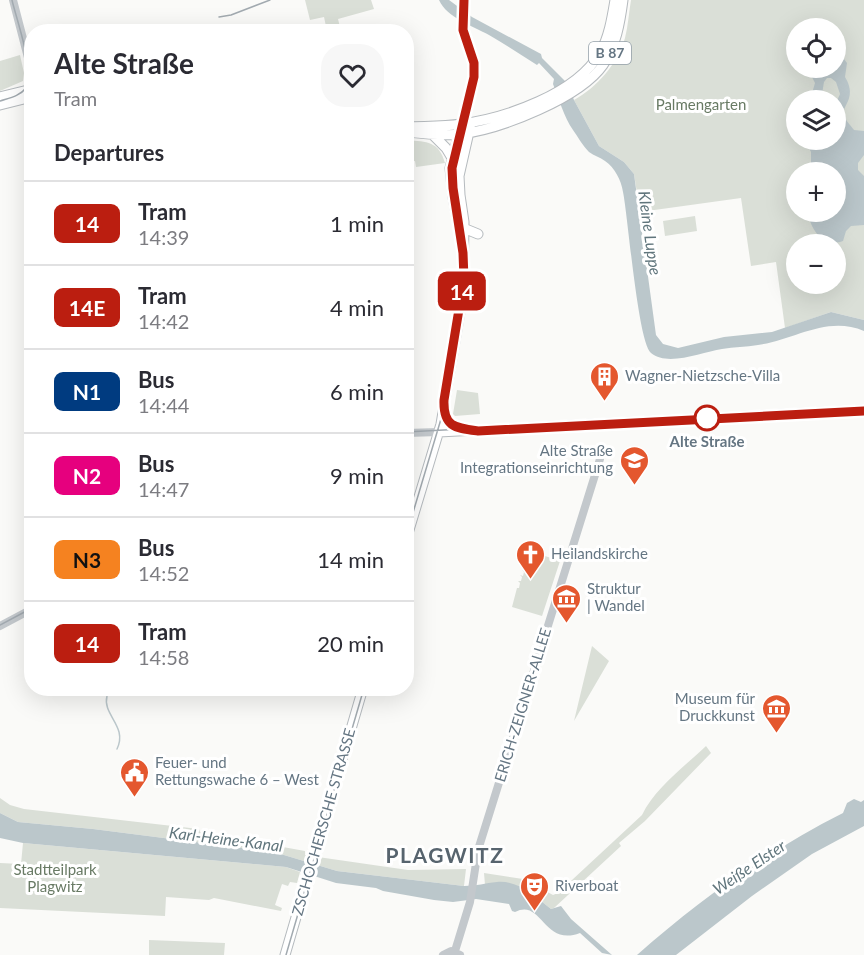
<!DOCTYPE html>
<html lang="en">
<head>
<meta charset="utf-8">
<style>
	body { margin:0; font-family:Lato,sans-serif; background:#f7f7f7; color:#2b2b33; height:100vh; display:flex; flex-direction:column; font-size:22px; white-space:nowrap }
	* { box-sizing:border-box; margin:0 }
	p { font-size:20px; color:#7c7c81 }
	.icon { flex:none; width:33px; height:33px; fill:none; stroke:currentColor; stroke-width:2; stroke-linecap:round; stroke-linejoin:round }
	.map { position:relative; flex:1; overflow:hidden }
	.sheet { position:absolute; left:24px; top:24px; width:390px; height:672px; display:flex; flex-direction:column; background:#fff; border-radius:24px; box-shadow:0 6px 24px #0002 }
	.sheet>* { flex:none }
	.badge { padding:0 12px; border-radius:9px; font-size:21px; line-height:39px }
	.buttons { position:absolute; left:786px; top:18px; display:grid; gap:12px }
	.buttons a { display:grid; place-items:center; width:60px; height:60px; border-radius:50%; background:#fff; box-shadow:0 6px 24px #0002; font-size:30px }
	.map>.badge { position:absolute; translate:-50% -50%; box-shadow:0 0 0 3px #fff }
	h2 { padding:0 30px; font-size:22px; line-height:54px }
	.round { display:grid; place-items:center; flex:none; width:63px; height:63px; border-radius:24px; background:#f7f7f7 }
	.head { display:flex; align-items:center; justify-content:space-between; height:102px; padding:0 30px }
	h1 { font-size:28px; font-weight:700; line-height:45px }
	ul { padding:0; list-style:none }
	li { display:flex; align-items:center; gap:18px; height:84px; padding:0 30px; border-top:2px solid #e1e1e2 }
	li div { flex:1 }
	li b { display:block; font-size:22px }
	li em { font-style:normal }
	li .badge { min-width:66px; font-weight:700; text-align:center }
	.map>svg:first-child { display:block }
</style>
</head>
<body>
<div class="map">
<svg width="864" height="955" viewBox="0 0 864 955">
	<rect width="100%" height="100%" fill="#fafaf8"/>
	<path fill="#dadfd7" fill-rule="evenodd" d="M305,0H371L374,9L338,19L341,31H327L324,17L310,20Z
		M631,0H864V320L831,312L785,328L776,262L751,266L741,198L640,212L634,174L624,162L599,146L574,100C597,87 617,65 625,38C628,26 629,12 631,0ZM796,28H836V68H796ZM796,100H836V140H796ZM796,172H836V212H796ZM796,244H836V284H796Z
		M20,55L24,73L23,81L0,91V61Z
		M407,140C427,142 439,141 445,163L416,167L415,161L407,162Z
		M695,216L697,231L665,236L663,221Z
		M457,390L478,393L480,414L455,416L453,414Z
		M530,551L560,561L542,616L512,607L517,588H519L520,583L518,581H521L522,577L520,575L523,576L524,572L522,570L524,571L525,567L523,566L526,565Z
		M592,646L609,661L574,721Z
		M706,746L711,753L645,821L619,843L621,846L554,908L551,909C529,892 515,878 485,885L484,873L523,879L553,895L558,893L642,815C655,788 684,767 706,746Z
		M0,798L10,805L24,809L199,829L200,832L305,851V855L318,857L408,870L466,869L464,886L337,871L274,852L93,829L18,822L0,813Z
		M23,843L286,867L300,872L297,883L290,882L288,886L282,884L275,905L282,908L281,911L214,898L209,900L166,897L165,916L0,908V863L21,864Z
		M149,940L225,943L224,955H149Z"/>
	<path fill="#bbc7cb" d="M439,0H449L472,17L541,54L542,58L566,82L574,100L599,146L624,162L634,174L656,335L663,344L678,348L724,337L772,332L831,312L864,320V331C827,315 794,340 758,345C746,347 734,347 722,349C702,352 668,367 651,353C638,343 628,216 623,192C621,180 615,168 605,161C600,157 594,156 589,152C583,146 578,137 573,130C564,117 559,99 553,84L554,79L539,63L537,65C521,55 505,44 489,35C473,26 447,18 439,0Z
		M836,56L844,59L847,63L845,77C859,100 838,107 845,118C847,122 851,126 854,130L864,131V155L858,163V170L864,176V225L851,226L846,231L843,241C824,248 811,231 808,213L810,212H836V172L811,171V152L805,140H836V103L840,94L836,82L831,78H827L824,82L821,100H810L815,83L809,71L812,68H836Z
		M854,799L861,802L864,800V826L812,854L752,896L676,955H637C700,899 768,851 843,813L847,803Z
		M0,813L18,822L93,829L274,852L337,871L464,886C477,886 485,883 497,882C519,880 535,897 551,909L561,906L571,919L612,955L602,953L580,933C543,947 542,898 515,912L512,911L509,904L476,899L453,902L434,900L383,891L376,888L336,883L286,867L23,843L0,838Z"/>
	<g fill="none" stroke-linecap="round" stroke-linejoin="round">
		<path stroke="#bbc7cb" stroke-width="1.5" d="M107,696C102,715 128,726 117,749"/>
		<defs>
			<path id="major" d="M0,97L32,89
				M0,105L32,97
				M406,127C425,126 443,127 461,124C506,118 576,94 600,53C609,37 612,18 615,0
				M460,129L450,168L453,197L460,236
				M406,132C425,134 443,136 461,134C501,129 580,98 603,65C616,46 620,23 623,0
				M433,135L446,148L452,158
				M461,227L478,234
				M439,432L864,410
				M406,540L441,424L463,294L464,222L460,195L459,176L471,123
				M285,955L363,688"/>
		</defs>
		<use href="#major" stroke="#b5babe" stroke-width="11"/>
		<path stroke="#c3c8cc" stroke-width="8" d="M13,0L32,73
			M406,433L439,432
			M0,626L32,609
			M455,951L470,902L478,850L600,459
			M443,955L451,951L460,955"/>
		<use href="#major" stroke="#fff" stroke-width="9"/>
		<path stroke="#a2aab0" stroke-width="1.5" d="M219,17L231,15L270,0
			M0,101C9,98 20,96 26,88C36,74 16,18 12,0
			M406,432L864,408
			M406,536L441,419L462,294L463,261L453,188L452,168L468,106L475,70L463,30L464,0
			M0,625L32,608
			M286,955L364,688"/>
	</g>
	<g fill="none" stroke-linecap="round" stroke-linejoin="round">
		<defs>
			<path id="line" d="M464,0L463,30L474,63V77L452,168L453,188L463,253L464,279L444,400C443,427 455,428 478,431L864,411"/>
		</defs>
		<use href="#line" stroke="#fff" stroke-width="14"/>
		<use href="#line" stroke="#bb1e10" stroke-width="9"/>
	</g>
	<defs>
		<symbol id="building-pin" viewBox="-11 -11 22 30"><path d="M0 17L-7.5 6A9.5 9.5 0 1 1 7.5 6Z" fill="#e4572e" stroke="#fff"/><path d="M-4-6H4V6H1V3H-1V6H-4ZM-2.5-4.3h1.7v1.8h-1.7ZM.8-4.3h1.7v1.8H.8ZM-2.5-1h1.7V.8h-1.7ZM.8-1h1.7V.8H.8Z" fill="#fff"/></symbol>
		<symbol id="school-pin" viewBox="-11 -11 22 30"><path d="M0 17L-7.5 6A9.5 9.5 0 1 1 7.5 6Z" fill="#e4572e" stroke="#fff"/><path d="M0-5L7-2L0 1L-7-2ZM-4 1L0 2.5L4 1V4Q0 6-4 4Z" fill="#fff"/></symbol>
		<symbol id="church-pin" viewBox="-11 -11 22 30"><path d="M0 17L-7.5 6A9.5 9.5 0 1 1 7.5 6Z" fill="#e4572e" stroke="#fff"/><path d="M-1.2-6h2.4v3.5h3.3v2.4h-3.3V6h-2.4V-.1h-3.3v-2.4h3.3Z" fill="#fff"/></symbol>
		<symbol id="museum-pin" viewBox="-11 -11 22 30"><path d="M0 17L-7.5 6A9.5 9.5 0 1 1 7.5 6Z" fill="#e4572e" stroke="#fff"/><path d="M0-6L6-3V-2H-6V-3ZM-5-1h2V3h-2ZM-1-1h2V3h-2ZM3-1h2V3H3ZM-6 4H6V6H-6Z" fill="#fff"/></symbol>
		<symbol id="civic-pin" viewBox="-11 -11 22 30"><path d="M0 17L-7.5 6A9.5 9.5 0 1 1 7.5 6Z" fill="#e4572e" stroke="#fff"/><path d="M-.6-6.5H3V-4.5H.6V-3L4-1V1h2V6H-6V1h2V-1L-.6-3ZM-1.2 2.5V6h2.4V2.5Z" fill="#fff"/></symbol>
		<symbol id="theatre-pin" viewBox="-11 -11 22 30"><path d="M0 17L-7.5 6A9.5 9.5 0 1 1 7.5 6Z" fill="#e4572e" stroke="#fff"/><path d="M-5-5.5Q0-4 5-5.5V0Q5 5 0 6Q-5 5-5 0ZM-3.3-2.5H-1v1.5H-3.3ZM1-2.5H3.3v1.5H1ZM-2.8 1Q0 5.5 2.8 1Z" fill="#fff"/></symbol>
	</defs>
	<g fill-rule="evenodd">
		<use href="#building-pin" x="588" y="360" width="33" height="45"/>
		<use href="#school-pin" x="618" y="444" width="33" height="45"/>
		<use href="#church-pin" x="514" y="538" width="33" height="45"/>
		<use href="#museum-pin" x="550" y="582" width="33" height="45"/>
		<use href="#museum-pin" x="760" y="692" width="33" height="45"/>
		<use href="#civic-pin" x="118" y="756" width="33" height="45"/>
		<use href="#theatre-pin" x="518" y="870" width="33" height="45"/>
	</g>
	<circle fill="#fff" stroke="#bb1e10" stroke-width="3" cx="707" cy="418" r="12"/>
	<g text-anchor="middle" stroke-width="6" stroke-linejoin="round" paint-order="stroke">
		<rect fill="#fff" stroke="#939fa8" stroke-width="1.5" x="589" y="42" width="42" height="22" rx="4.5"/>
		<g font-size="14" font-weight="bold" fill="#657683">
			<text x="610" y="58">B 87</text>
		</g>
		<g font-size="15" fill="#687a64" stroke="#fff">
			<text x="701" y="110">Palmengarten</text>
			<text x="55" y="875">Stadtteilpark<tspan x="55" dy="17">Plagwitz</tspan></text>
		</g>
		<g font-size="15" fill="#657683" stroke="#fff" text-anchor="start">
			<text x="625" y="381">Wagner-Nietzsche-Villa</text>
			<text x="613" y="456" text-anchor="end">Alte Straße<tspan x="613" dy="17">Integrationseinrichtung</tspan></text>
			<text x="551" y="559">Heilandskirche</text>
			<text x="587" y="594">Struktur<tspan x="587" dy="17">| Wandel</tspan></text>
			<text x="755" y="704" text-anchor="end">Museum für<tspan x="755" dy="17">Druckkunst</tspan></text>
			<text x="155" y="768">Feuer- und<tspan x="155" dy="17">Rettungswache 6 – West</tspan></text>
			<text x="555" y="891">Riverboat</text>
		</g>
		<g font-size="15" font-weight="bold" fill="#657683" stroke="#fff">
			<text x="707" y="447">Alte Straße</text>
		</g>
		<g font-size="15" fill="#657683" stroke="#fff">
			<text transform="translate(523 705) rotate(-73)" y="5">ERICH-ZEIGNER-ALLEE</text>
			<text transform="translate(324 822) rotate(-74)" y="5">ZSCHOCHERSCHE STRASSE</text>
		</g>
		<g font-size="16" font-style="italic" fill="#60757c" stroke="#fff">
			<text transform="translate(650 233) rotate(82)" y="6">Kleine Luppe</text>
			<text transform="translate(226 839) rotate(7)" y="6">Karl-Heine-Kanal</text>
			<text transform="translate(749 867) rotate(-34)" y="6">Weiße Elster</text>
		</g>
		<g font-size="21" font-weight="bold" letter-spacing="1.5" fill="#57646e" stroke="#fff">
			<text x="445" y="863">PLAGWITZ</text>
		</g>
	</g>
</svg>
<div class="buttons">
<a><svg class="icon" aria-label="locate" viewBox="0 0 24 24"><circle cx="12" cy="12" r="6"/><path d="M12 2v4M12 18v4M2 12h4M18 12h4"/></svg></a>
<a><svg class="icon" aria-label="layers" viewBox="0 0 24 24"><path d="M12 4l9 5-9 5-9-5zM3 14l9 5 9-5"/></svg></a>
<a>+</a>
<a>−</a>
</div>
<b class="badge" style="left:462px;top:291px;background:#bb1e10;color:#fff">14</b>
<section class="sheet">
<div class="head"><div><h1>Alte Straße</h1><p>Tram</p></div><a class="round"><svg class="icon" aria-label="heart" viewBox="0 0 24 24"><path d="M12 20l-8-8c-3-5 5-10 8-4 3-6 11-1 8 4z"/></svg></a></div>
<h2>Departures</h2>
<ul>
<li><span class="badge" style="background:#bb1e10;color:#fff">14</span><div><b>Tram</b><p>14:39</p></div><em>1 min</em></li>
<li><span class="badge" style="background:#bb1e10;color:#fff">14E</span><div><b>Tram</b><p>14:42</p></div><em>4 min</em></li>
<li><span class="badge" style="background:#003b80;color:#fff">N1</span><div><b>Bus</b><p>14:44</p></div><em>6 min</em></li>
<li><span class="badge" style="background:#e6007e;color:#fff">N2</span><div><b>Bus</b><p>14:47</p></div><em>9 min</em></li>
<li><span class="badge" style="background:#f58220;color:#111">N3</span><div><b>Bus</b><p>14:52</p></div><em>14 min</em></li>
<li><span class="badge" style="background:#bb1e10;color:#fff">14</span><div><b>Tram</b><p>14:58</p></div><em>20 min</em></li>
</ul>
</section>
</div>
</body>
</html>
